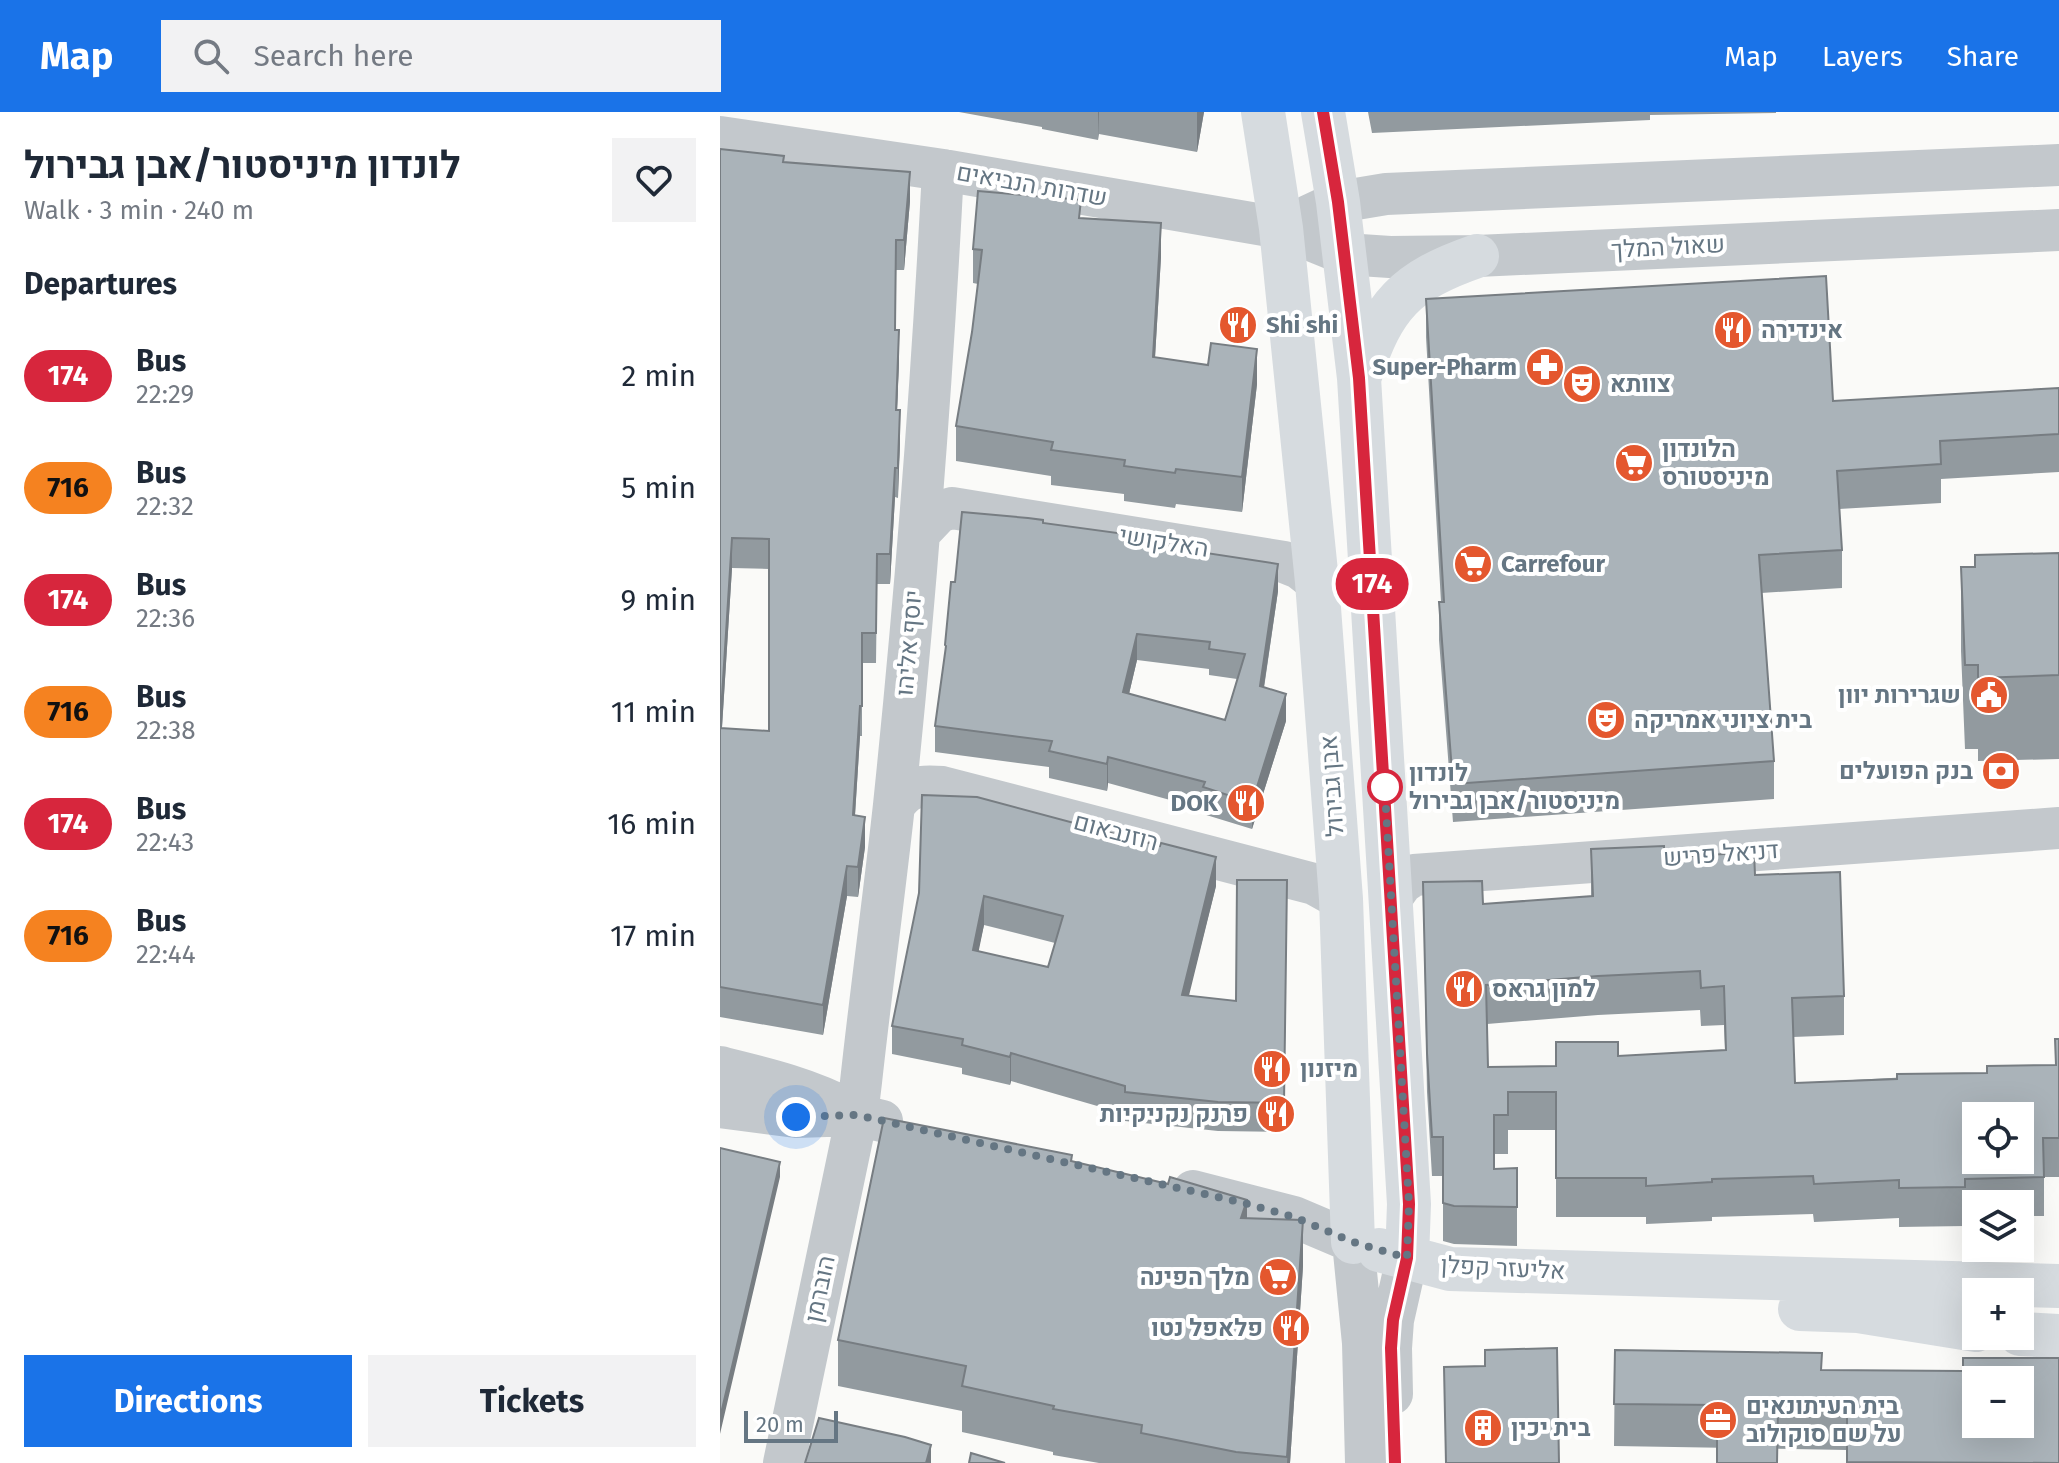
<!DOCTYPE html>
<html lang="en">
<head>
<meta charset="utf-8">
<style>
	body { margin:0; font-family:"Fira Sans",Heebo,sans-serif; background:#f2f2f3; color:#1f2937; height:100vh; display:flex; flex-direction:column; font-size:30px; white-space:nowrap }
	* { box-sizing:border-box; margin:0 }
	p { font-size:26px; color:#747a83 }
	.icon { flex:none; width:44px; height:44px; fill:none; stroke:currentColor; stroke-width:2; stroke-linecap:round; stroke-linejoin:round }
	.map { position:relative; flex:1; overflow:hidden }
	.details { display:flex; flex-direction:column; background:#fff; width:720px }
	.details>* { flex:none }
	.badge { padding:0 16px; border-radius:26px; font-size:28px; line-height:52px }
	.buttons { position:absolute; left:1242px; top:990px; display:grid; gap:16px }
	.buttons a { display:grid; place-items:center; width:72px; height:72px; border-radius:0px; background:#fff; box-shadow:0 8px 32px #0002; font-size:40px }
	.scale { position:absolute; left:24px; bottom:20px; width:94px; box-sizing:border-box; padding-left:8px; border:4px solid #657683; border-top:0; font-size:22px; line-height:28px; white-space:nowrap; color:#657683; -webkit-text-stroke:6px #fff; paint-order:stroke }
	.you { position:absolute; width:40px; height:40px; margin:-20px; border:6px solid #fff; border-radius:50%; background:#1a73e8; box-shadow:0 0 0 12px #1a73e833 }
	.map>.badge { position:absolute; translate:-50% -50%; box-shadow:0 0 0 4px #fff }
	h2 { padding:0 24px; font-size:30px; line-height:72px }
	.round { display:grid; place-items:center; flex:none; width:84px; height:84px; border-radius:0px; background:#f2f2f3 }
	.headline { display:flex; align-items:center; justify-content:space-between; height:136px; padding:0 24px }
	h1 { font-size:38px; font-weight:700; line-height:60px }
	.cta { display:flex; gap:16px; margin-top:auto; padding:16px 24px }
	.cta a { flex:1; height:92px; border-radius:0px; background:#1a73e8; color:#fff; font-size:32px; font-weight:700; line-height:92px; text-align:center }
	.cta a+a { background:#f2f2f3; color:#1f2937 }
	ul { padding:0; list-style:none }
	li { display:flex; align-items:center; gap:24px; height:112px; padding:0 24px }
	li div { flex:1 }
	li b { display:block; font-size:30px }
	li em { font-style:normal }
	li .badge { min-width:88px; font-weight:700; text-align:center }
	header { display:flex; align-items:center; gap:48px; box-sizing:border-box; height:112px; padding:0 40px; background:#1a73e8; color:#fff }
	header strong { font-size:38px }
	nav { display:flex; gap:44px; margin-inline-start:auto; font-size:28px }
	.search { width:560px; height:72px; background:#f2f2f3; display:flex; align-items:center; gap:20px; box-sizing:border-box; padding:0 28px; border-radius:0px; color:#747a83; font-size:30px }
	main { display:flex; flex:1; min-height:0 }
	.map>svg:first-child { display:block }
</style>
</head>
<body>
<header>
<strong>Map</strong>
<div class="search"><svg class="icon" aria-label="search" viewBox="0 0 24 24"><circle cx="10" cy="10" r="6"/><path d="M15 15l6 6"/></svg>Search here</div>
<nav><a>Map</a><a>Layers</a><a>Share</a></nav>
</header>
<main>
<section class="details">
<div class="headline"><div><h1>לונדון מיניסטור/אבן גבירול</h1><p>Walk · 3 min · 240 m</p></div><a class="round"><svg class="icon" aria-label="heart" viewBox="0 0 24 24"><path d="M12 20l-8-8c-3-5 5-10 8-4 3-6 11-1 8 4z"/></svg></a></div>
<h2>Departures</h2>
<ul>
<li><span class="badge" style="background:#d7263d;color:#fff">174</span><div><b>Bus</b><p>22:29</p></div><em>2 min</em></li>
<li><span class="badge" style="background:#f58220;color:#111">716</span><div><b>Bus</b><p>22:32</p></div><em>5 min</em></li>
<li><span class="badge" style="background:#d7263d;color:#fff">174</span><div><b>Bus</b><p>22:36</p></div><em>9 min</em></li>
<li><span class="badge" style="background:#f58220;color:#111">716</span><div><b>Bus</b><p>22:38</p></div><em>11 min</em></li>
<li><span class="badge" style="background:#d7263d;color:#fff">174</span><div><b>Bus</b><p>22:43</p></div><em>16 min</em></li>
<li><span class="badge" style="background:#f58220;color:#111">716</span><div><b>Bus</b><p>22:44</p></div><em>17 min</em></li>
</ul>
<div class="cta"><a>Directions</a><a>Tickets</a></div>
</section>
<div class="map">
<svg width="1339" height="1351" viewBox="0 0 1339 1351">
	<rect width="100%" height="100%" fill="#fafaf8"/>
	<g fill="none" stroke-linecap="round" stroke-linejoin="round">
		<path stroke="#c3c8cc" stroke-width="42" d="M0,25L223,58L561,116L625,142L670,145L757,144L1339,118
			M588,104L618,90L666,82L1339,53
			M200,420L219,400L232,396L564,450L579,456L597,470
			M174,694C187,674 199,673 222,675L594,772L621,787
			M672,785L682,771L694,763L1339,716
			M0,955C45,966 88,976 129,998
			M0,995L76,1005L137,1003L162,1009
			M473,1079L574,1105L633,1130L643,1231L646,1351
			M672,1282L671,1236L673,1208L687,1146
			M64,1351L137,1003L141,970C151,878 164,785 174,693C196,482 212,270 223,58"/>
		<path stroke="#d6dbdf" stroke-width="44" d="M543,0L561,116L597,470L621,787L633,1130
			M603,0L618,90L639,266L689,1092L687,1146
			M640,264C663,193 685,169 757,144
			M659,1138L730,1157L1339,1174
			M1080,1197L1138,1199L1256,1218
			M1300,1222L1339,1224"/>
	</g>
	<path fill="#929a9f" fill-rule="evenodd" d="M239,0H484L477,40L379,22L378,28L322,17V15Z
		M648,0H1056V1L930,3V8L652,21Z
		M0,37L64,50L190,89L184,158H176L175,218L179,248L177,298L180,328L178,380V386L175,385L170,472H157L156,551H142V624H140L135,704L145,735L138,785L127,784L103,923L0,905ZM12,456L49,457V619L2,616Z
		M361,106L441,145L435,245L537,272L522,400L456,392L455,396L404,389V382L331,373V364L236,349V314L252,220L258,172L253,171V137Z
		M706,187L1113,289L1339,276V360L1221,367V391L1119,397L1122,438V476L1041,481L1054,649V687L733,710L719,528V490H721L706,225Z
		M323,411L405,429L486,441L558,479L544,576L566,609L532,717L483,702V697L388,671L387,679L329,666V655L215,640V614L225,546V533L235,470ZM417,548L489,557V563L517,567L505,608L409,582Z
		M1339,441V647L1258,649V637H1245L1241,539V455H1255Z
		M440,734L496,774L468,884L516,889L567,768L564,1020L498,1019L405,1009V1002L291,969L290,973L242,962V956L172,942V914L199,781ZM264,813L335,831L328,855L258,839Z
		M871,737L944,746L1035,763L1124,884V923L1073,925L1075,971L1267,961L1335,953L1339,927V1065H1324V1104H1300V1092H1256V1105H1245V1114L1179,1115V1106L1094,1110L1093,1102L992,1105V1109L926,1112V1105H836V1018H788V1042H774V1057L797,1056V1134L734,1132L723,1129V1064H712L707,980L703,770L763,792L871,784ZM980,898L981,914L1004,913L1005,938L898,944L836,954L768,955L767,912L878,903Z
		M352,1050L527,1106L583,1154L570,1351H379L333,1343V1340L242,1320V1299L118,1274V1228Z
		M895,1238L1102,1258L1339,1351H1127V1338L894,1334Z"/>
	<path fill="#777d82" d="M378,0H379L378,28Z
		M477,0H484L477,40Z
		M190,60V89L184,158V128Z
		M441,111V145L433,279V245Z
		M179,218V248L176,328V298Z
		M537,237V272L522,400V365Z
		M180,298V328L178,386V356Z
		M175,356V385L170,472V442Z
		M12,426V456L0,646V616Z
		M558,452V479L540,601V574Z
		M417,522V548L403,607V580Z
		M566,582V609L532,717V691Z
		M140,594V624L133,733V703Z
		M388,645V671L387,679V652Z
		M145,705V735L138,785V755Z
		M496,745V774L462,912V883Z
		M127,754V784L103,923V893Z
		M264,784V813L253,867V838Z
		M291,941V969L290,973V945Z
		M60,1050V1065L0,1322V1306Z
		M527,1088V1134L521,1106Z
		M583,1108V1154L570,1351H567Z
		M211,1333V1351H206Z"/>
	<path fill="#aab3b9" stroke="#777d82" stroke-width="2" fill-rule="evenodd" d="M0,37L64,44L63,50L190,60L184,128H176L175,218H179L176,298H180L178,350V356H175L170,442H157L156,521H142V594H140L133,703L145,705L138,755L127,754L103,893L0,875ZM12,426L49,427V619L0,616Z
		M258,79L361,88L359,106L441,111L433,245L488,253L491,231L537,237L522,365L456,357L455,361L404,354L405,348L331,338L333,330L236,314L252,220L262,138L253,137Z
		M1106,164L1113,289L1339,276V322L1220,329L1221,352L1117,359L1122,438L1039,443L1054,649L733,672L719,490H724L706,187Z
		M242,400L308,406L323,408V411L405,422L404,429L486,439V441L558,452L540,574L566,582L532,691L483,675L485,670L388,645L387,652L329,639L332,629L215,614L226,534L225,533L231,470H235ZM417,522L490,530L489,537L525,542L505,608L403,580Z
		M1339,441V563L1258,566V553H1245L1241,455H1255V443Z
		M202,683L257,685L440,734L441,731L496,745L462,883L516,889L517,768H567L564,991L498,990L405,980V974L291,941L290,945L242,933L243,927L172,914L199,781ZM264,784L343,804L328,855L253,838Z
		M944,734V746L1034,740L1035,763L1120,760L1124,884L1072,886L1075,971L1177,967V962L1267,961V954L1336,953L1335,927H1339V1026H1323L1324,1065L1245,1067V1075L1179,1076V1068L1094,1072L1093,1064L992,1067V1070L926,1074V1066H836V980H788V1003H774V1057L797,1056V1095L734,1094L723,1091V1025H712L707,941L703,770L762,769L763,792L873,784L871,737ZM980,859L981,876L1004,874L1006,938L898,944V930H836V954L768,955L766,873L878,864ZM1256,1004H1300V1048H1256Z
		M164,1006L352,1043L351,1049L448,1072L450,1065L527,1088L521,1106L583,1108L567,1345L516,1340L421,1321L422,1313L333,1297L334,1294L242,1274L246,1254L118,1228Z
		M0,1036L60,1050L0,1306Z
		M837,1236L839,1351H726L724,1255L765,1254V1238Z
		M895,1238L1102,1241L1101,1258L1243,1259V1246H1339V1351L1127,1350V1296L1058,1295L1057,1351H997V1293L894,1292ZM1256,1268H1300V1312H1256Z
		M99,1306L185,1325L211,1333L206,1351H85Z
		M251,1341L285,1351H249Z"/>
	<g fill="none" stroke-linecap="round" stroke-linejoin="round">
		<defs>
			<path id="line" d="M603,0L618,90L639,266L689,1092L687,1146L673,1208L671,1236L675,1351"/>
		</defs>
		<use href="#line" stroke="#fff" stroke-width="18"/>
		<use href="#line" stroke="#d7263d" stroke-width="12"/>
		<path stroke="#657683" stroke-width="8" stroke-dasharray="0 14.4" d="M76,1005L137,1003L524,1091L574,1105L633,1130L687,1146L689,1092L664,663L665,675"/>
	</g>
	<defs>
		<symbol id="restaurant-disc" viewBox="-11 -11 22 22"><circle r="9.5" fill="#e4572e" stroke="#fff"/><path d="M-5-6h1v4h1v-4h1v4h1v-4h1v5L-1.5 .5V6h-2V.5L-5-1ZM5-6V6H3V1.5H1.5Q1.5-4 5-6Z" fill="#fff"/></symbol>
		<symbol id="pharmacy-disc" viewBox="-11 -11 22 22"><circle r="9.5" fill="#e4572e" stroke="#fff"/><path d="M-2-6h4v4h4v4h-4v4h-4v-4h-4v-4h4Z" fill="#fff"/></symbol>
		<symbol id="theatre-disc" viewBox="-11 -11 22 22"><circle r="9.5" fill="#e4572e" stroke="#fff"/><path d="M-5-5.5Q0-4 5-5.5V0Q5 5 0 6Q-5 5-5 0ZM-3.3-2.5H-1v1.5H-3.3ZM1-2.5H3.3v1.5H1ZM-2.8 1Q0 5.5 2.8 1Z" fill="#fff"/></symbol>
		<symbol id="supermarket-disc" viewBox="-11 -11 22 22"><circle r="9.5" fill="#e4572e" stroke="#fff"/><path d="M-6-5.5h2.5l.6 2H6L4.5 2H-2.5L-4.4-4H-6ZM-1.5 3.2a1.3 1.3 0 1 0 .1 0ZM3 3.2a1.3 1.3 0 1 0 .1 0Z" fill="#fff"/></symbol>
		<symbol id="civic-disc" viewBox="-11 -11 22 22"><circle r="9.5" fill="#e4572e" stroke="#fff"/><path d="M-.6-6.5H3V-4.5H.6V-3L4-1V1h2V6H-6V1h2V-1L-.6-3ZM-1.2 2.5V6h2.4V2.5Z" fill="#fff"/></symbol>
		<symbol id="bank-disc" viewBox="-11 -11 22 22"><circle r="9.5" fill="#e4572e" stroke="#fff"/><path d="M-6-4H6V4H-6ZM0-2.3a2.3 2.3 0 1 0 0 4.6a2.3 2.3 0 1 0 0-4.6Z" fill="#fff"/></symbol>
		<symbol id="office-disc" viewBox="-11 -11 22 22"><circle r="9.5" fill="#e4572e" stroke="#fff"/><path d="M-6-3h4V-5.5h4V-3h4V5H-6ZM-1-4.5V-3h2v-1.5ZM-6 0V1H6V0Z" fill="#fff"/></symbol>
		<symbol id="building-disc" viewBox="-11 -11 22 22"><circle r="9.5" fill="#e4572e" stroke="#fff"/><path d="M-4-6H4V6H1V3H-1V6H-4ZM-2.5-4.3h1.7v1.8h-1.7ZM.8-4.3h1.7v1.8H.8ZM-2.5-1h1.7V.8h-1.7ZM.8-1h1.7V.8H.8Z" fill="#fff"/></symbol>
	</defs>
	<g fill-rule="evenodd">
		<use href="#restaurant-disc" x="496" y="191" width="44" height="44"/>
		<use href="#restaurant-disc" x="991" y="196" width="44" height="44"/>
		<use href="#pharmacy-disc" x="803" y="233" width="44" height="44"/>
		<use href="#theatre-disc" x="840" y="250" width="44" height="44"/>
		<use href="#supermarket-disc" x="892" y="329" width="44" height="44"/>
		<use href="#supermarket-disc" x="731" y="430" width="44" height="44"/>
		<use href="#civic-disc" x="1247" y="561" width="44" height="44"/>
		<use href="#theatre-disc" x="864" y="586" width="44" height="44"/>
		<use href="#bank-disc" x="1259" y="637" width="44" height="44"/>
		<use href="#restaurant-disc" x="504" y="669" width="44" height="44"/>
		<use href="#restaurant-disc" x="722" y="855" width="44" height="44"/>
		<use href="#restaurant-disc" x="530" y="935" width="44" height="44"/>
		<use href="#restaurant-disc" x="534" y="980" width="44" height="44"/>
		<use href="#supermarket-disc" x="536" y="1143" width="44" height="44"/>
		<use href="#restaurant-disc" x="549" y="1194" width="44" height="44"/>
		<use href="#office-disc" x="976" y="1286" width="44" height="44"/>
		<use href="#building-disc" x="741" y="1294" width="44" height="44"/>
	</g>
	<circle fill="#fff" stroke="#d7263d" stroke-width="4" cx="665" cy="675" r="16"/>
	<g text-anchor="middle" stroke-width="8" stroke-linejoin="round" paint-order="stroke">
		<g font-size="24" fill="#657683" stroke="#fff">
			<text transform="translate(312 73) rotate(10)" y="8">שדרות הנביאים</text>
			<text transform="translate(948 135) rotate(-3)" y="8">שאול המלך</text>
			<text transform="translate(444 430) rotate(9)" y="8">האלקושי</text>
			<text transform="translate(189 531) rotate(-85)" y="8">יוסף אליהו</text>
			<text transform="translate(612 674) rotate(-94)" y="8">אבן גבירול</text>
			<text transform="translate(396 720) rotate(15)" y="8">רוזנבאום</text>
			<text transform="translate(1001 742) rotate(-4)" y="8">דניאל פריש</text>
			<text transform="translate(783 1156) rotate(3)" y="8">אליעזר קפלן</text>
			<text transform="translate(100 1177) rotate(-78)" y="8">הוברמן</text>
		</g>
		<g font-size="24" font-weight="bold" fill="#657683" stroke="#fff" text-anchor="start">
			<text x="546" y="221">Shi shi</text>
			<text x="1041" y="226">אינדירה</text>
			<text x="797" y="263" text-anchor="end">Super-Pharm</text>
			<text x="890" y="280">צוותא</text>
			<text x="942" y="345">הלונדון<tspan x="942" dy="28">מיניסטורס</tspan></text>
			<text x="781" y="460">Carrefour</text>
			<text x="1241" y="591" text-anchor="end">שגרירות יוון</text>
			<text x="914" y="616">בית ציוני אמריקה</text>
			<text x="1253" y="667" text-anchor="end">בנק הפועלים</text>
			<text x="498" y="699" text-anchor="end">DOK</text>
			<text x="772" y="885">למון גראס</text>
			<text x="580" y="965">מיזנון</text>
			<text x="528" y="1010" text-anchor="end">פרנק נקניקיות</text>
			<text x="530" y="1173" text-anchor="end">מלך הפינה</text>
			<text x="543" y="1224" text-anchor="end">פלאפל נטו</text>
			<text x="1026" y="1302">בית העיתונאים<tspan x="1026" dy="28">על שם סוקולוב</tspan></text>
			<text x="791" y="1324">בית יכין</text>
		</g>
		<g font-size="24" font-weight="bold" fill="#657683" stroke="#fff" text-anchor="start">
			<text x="689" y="669">לונדון<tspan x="689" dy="28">מיניסטור/אבן גבירול</tspan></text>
		</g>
	</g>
</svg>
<div class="buttons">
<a><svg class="icon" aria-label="locate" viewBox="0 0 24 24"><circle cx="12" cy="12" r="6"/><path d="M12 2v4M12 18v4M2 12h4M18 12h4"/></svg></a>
<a><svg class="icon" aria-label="layers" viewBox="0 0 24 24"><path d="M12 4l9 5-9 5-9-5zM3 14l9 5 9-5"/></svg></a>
<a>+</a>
<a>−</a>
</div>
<div class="scale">20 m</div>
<div class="you" style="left:76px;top:1005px"></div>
<b class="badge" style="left:652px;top:472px;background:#d7263d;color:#fff">174</b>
</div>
</main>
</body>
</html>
